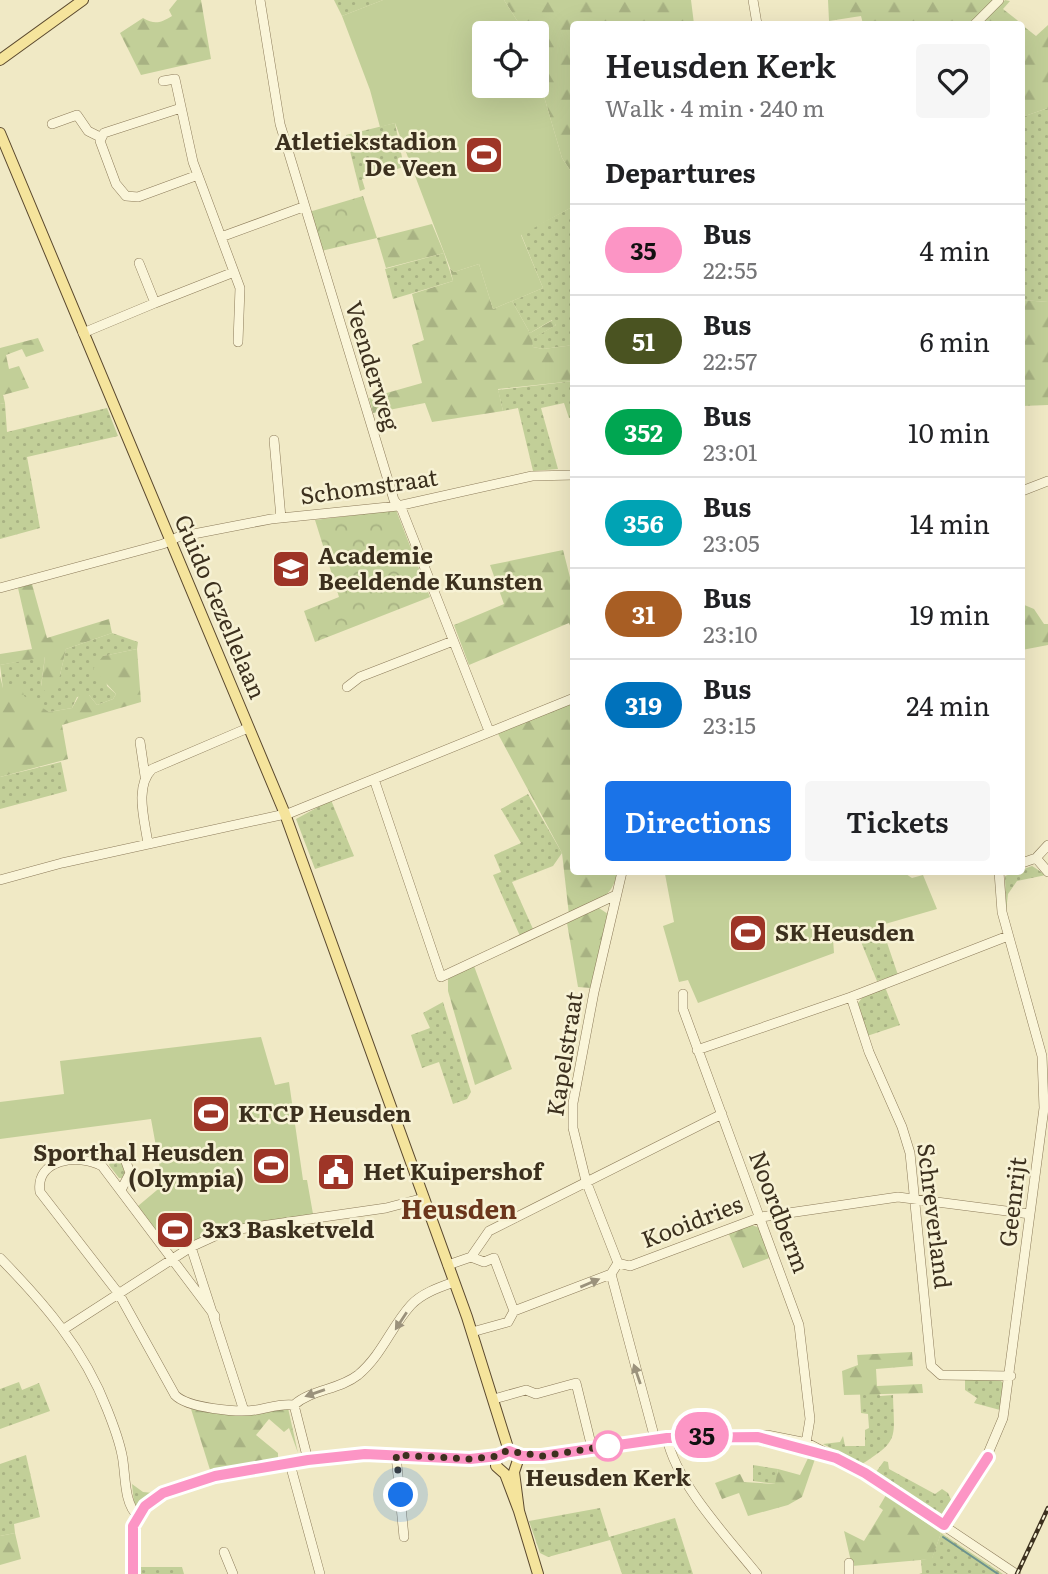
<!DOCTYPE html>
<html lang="en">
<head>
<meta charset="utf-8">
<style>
	body { margin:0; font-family:Literata,serif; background:#f6f6f6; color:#202124; height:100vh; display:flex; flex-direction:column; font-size:26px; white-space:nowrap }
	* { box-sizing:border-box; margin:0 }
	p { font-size:23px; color:#757577 }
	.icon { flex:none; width:38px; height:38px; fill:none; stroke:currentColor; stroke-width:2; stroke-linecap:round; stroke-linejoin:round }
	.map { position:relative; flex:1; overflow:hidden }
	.side { position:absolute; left:570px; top:21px; width:455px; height:854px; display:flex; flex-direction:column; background:#fff; border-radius:7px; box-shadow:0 7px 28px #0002 }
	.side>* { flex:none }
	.badge { padding:0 14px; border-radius:23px; font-size:24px; line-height:46px }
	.fabs { position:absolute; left:472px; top:21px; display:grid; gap:14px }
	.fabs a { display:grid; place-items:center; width:77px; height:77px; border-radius:7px; background:#fff; box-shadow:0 7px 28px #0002; font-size:35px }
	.you { position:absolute; width:35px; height:35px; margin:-18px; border:5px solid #fff; border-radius:50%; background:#1a73e8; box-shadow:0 0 0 10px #1a73e833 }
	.map>.badge { position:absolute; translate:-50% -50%; box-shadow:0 0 0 4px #fff }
	h2 { padding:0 35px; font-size:26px; line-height:63px }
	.round { display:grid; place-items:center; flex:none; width:74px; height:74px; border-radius:7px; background:#f6f6f6 }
	.summary { display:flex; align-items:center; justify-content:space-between; height:119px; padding:0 35px }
	h1 { font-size:33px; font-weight:600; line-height:52px }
	.primary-button { display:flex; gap:14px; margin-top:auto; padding:14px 35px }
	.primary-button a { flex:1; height:80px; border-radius:7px; background:#1a73e8; color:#fff; font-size:28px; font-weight:600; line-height:80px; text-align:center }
	.primary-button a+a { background:#f6f6f6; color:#202124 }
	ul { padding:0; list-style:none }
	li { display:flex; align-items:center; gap:21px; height:91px; padding:0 35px; border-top:2px solid #e0e0e0 }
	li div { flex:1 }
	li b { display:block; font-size:26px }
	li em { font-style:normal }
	li .badge { min-width:77px; font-weight:700; text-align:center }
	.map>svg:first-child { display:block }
</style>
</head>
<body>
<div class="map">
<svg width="1048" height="1574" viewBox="0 0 1048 1574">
	<defs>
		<pattern id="grass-dots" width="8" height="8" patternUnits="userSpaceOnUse" patternTransform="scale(1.75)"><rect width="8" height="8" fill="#c2cf98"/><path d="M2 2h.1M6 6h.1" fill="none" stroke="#a8b283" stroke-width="1.8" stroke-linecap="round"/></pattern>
		<pattern id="forest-firs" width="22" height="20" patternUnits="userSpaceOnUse" patternTransform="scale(1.75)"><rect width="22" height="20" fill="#c2cf98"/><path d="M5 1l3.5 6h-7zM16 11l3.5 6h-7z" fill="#a8b283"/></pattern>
		<pattern id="park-crowns" width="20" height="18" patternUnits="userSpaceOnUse" patternTransform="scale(1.75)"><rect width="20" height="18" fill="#c2cf98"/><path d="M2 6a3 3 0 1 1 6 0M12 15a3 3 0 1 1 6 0" fill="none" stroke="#a8b283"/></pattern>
	</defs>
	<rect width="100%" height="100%" fill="#f0e9c5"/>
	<path fill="url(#grass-dots)" d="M334,0H383L342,16Z
		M1048,108V302L1022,300V117Z
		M395,123L404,167L362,179L365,189L360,191L346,135Z
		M574,206V345L543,349L533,347L531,339L556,325L552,320L530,333L512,301L543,288L521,234Z
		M444,253L453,281L393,299L385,269Z
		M574,381V418H569L564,403L541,408L558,469L533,471L518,408L503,411L498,390Z
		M5,403L7,432L107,408L118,436L27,457L40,528L0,539V404Z
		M112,633L138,642L137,649L103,656L107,686L116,694L113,699L97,705L89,695L77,697L72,708L49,712L3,689L0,665L45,656L41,686L60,675L66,649Z
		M61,762L67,791L0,809V777Z
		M528,794L562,853L553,866L512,882L533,929L520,936L493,875L501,872L494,855L521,843L501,809Z
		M331,800L354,856L315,869L296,819Z
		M1032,866L1046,875L1017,881L1008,894L1006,911L1005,876Z
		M881,925L898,975L877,981L857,932Z
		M885,987L900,1025L867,1036L858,1003L862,998Z
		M443,1002L471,1092L467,1099L453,1104L439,1062L422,1068L411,1035L430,1028L423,1013Z
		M112,1158L122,1161L127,1170L123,1178H119L109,1165Z
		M999,1379L1004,1384L1000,1410L974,1403L977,1398L965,1390V1380Z
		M19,1382L22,1390L39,1383L50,1411L0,1429V1389Z
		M879,1392L880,1396L893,1395C894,1438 900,1440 862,1464L823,1444L840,1442L843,1436L845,1446H865V1430L869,1428L868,1414L861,1413L860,1393Z
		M26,1455L40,1517L14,1524L15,1533L0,1536V1464Z
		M884,1461L888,1462L889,1469L935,1494L942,1489L948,1493L953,1504L941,1515L876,1472Z
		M753,1465L778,1469L776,1484L753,1481Z
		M132,1484L143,1492L153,1493L138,1507L134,1504Z
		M600,1508L609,1537L675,1518L693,1574H622L610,1540L548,1557L540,1553L529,1521Z
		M941,1533L1003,1574H919L922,1573L921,1560L932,1558Z
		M139,1567H182L184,1574H139Z"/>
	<path fill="url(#forest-firs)" d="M177,0H201L211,59L141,75L120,33L143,18C155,25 160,23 172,16L169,10Z
		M504,0H691L694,24H574V176L562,158L538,76L544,73L537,58V33H525Z
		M828,0H993L969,24H863L861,16L829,21Z
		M1005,0L1010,1L1003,9L1022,24H981Z
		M1022,25L1036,36L1048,25V108L1022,117Z
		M432,224L444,253L386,268L377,238Z
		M479,264L493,309L512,301L530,333L553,320L556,325L532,339L533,347L543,349L574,345V381L498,389L503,411L432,422L425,403L373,413L369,398L422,383L412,345L424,340L412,294L453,281L450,268L454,272Z
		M1022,300L1048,302V405L1022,406Z
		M38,338L44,351L26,357L22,349L6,355L9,369L19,366L29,388L3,395L5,403L0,404V348Z
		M563,550L574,593V636L569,623L469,665L454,625L504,604L490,565Z
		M32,584L47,638L109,619L112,633L66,649L57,688L46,692L41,687L45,657L0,665V654L32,649L18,588Z
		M1022,604L1034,609L1044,624H1048V645L1022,650Z
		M137,649L141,702L62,725L68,759L0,777V676L3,688L21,685L24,696L49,712L72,708L80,694L89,695L97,705L113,699L116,694L93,669L103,656Z
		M574,703V872H618C611,901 594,902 569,915L562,853L497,732Z
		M599,908L608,914L591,988L578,987L567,923Z
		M474,966L512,1069L475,1085L448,991V979Z
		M749,1224L760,1228L772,1257L743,1268L728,1232Z
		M912,1352L913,1366L876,1369L877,1386L922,1384L923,1393L844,1395L842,1371L858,1365L857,1355Z
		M288,1408L298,1453L289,1428L284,1432L269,1419L256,1435L278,1453V1460L211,1473L191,1409L211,1412Z
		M809,1456L815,1459L802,1497L788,1505L748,1516L739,1493L722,1499L715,1483L740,1474L744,1482L775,1484L778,1469L800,1475Z
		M886,1495L941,1533L932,1559L852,1566L844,1531L864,1541L883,1510L879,1507Z
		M15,1533L21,1559L0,1565V1536Z"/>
	<path fill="url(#park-crowns)" d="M363,196L377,238L321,251L309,212Z
		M396,510L430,597L315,642L304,611L339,597L315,520Z"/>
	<path fill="#c2cf98" d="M383,0H504L525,33H485V86H537V58L544,74L538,76L562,158L574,176V206L521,235L543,288L493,309L479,264L454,272L450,268L395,123L380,127L370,90L342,16Z
		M672,872H903L912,878L923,875L937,909L833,939L834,953L698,1003L688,980L679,982L663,926L674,922L665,874Z
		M261,1037L275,1085L289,1082L303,1180H307L313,1214L236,1226L175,1249L166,1243L138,1206L163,1185L151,1119L0,1139V1102L64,1094L60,1061Z"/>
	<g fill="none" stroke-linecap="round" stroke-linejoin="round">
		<path stroke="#6d938e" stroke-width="2" d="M943,1537L998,1574"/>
		<defs>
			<path id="minor" d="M260,0L280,124L394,500L402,510L489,731
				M753,0L757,24
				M975,24L999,0
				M163,81L175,79L193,162L240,288L238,342
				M181,108L104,133L100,141L116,184L126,196L138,197L198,175
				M52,124L77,115L88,131L100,137
				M221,237L303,207
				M155,303L234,272
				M83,333L155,303L139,263
				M274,440L281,518
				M1022,491L1048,481
				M0,588L163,544L178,537L271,519L398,506L532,476L574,475
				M347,687L360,677L453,641
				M140,742L145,776
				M374,779L441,977L616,895
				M148,844C145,821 134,787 152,769L248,728
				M1036,858L1048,872
				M1022,863L1036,858L1048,845
				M0,880L62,863L290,813L574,698
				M683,994V1009L799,1325L810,1419L805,1449
				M851,997L869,1052L902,1127L910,1153L931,1366L941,1375L1011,1376
				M697,1050L851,997L1008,936
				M92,1160L114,1155L125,1159L130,1173L121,1190
				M191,1247L244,1411
				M471,1257L489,1231L722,1114
				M0,1258C44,1303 84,1349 107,1409C113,1424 119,1440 122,1455C126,1473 123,1503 138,1516
				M618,1263L630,1266L761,1217L898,1197L1030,1214
				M618,1263L586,1181L573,1128V1103L594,992L622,872
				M618,1263L611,1274L655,1439
				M448,1265L471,1257L484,1262L494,1258L514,1311
				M215,1316L102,1166C79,1153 35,1159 40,1192L119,1294L175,1395C187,1408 238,1413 256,1410C269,1408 280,1403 294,1405L308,1460
				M64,1329L191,1247L226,1231L386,1208L424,1198
				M472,1332L508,1322L514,1311L611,1274
				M494,1399L526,1390L536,1394L576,1383L592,1448
				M294,1405C312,1389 339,1390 358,1375C382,1355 391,1327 411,1305C422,1293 440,1287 454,1282
				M667,1438C676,1483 728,1538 757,1574
				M762,1439L833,1457
				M396,1455L404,1537
				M516,1455L542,1456L691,1436L767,1435L807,1443L865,1473L1016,1574
				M290,1464L320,1574
				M944,1526L981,1470L1003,1418L1044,1108L1042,1056L1002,912L999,872
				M224,1552L233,1574
				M849,1563V1574
				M133,1574C133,1555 128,1533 137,1516C160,1475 317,1457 364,1454C409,1452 453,1459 497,1456"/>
			<path id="major" d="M0,60L83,0
				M0,133L285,814L467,1317L509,1451
				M519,1511L505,1474L496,1466L497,1456L503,1452L514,1453L518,1460L514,1472L519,1511L538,1574"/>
		</defs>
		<use href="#minor" stroke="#8c7b5a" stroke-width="10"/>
		<use href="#major" stroke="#5a482e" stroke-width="12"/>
		<use href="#minor" stroke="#faf5d9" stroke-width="9"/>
		<use href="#major" stroke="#f5e49c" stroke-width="10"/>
		<defs>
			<path id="rail" d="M1017,1574L1048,1508"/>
		</defs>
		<use href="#rail" stroke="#3c301e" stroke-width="4.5"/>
		<use href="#rail" stroke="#f7f2d5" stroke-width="2" stroke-dasharray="5" stroke-linecap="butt"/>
	</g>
	<defs><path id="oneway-solid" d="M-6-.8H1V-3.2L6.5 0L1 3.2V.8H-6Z" transform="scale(1.75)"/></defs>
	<g fill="#9b927c">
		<use href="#oneway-solid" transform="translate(590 1283) rotate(-23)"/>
		<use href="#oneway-solid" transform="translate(401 1321) rotate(123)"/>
		<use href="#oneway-solid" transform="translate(637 1374) rotate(-109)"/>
		<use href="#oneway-solid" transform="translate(315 1393) rotate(161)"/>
	</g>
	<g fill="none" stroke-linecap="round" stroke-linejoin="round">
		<defs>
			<path id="line" d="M133,1574V1526L145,1506L163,1493L215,1476L308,1460L365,1454L470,1459L498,1456L509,1451L522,1456H542L667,1438L758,1437L836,1458L865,1473L944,1525L988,1457"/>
		</defs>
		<use href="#line" stroke="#fff" stroke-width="16"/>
		<use href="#line" stroke="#fc95c5" stroke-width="10"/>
		<path stroke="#3c301e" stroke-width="7" stroke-dasharray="0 12.6" d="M401,1495L396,1455L470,1459L498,1456L506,1451L542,1456L608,1446"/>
	</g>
	<defs>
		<symbol id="stadium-square" viewBox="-11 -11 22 22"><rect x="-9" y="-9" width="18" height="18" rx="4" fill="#9e3527" stroke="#f7f2d5"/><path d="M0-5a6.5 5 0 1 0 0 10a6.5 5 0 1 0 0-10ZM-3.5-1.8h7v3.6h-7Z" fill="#fff"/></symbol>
		<symbol id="university-square" viewBox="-11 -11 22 22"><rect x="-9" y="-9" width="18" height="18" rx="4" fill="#9e3527" stroke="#f7f2d5"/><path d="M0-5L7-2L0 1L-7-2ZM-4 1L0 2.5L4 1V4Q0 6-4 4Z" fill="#fff"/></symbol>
		<symbol id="civic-square" viewBox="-11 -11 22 22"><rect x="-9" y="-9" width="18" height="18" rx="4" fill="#9e3527" stroke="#f7f2d5"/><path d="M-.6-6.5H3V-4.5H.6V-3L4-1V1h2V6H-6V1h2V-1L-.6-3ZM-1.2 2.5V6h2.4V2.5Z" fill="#fff"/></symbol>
	</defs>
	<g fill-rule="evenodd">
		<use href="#stadium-square" x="462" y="133" width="44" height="44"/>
		<use href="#university-square" x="269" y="547" width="44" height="44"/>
		<use href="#stadium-square" x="726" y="911" width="44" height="44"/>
		<use href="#stadium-square" x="189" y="1092" width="44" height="44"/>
		<use href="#stadium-square" x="249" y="1144" width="44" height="44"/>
		<use href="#civic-square" x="314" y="1150" width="44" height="44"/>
		<use href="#stadium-square" x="153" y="1208" width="44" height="44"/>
	</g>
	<circle fill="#fff" stroke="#fc95c5" stroke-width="3.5" cx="608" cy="1446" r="14"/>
	<g text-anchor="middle" stroke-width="5" stroke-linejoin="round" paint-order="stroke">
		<g font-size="23" font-weight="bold" fill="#3c301e" stroke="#f7f2d5" text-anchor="start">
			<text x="457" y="150" text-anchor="end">Atletiekstadion<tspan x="457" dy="26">De Veen</tspan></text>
			<text x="318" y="564">Academie<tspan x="318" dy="26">Beeldende Kunsten</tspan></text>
			<text x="775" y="941">SK Heusden</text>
			<text x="238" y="1122">KTCP Heusden</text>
			<text x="244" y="1161" text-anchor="end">Sporthal Heusden<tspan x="244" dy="26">(Olympia)</tspan></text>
			<text x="363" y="1180">Het Kuipershof</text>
			<text x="202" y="1238">3x3 Basketveld</text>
		</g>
		<g font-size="23" fill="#3c301e" stroke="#f7f2d5">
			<text transform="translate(372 366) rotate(73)" y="8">Veenderweg</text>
			<text transform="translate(369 487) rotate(-8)" y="8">Schomstraat</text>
			<text transform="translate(220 607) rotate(67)" y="8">Guido Gezellelaan</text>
			<text transform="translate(565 1054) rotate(-81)" y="8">Kapelstraat</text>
			<text transform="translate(1013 1202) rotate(-83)" y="8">Geenrijt</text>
			<text transform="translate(779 1212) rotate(69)" y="8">Noordberm</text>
			<text transform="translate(934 1216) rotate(83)" y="8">Schreverland</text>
			<text transform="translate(692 1222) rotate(-21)" y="8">Kooidries</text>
		</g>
		<g font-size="23" font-weight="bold" fill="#3c301e" stroke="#f7f2d5">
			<text x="608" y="1486">Heusden Kerk</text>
		</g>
		<g font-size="26" font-weight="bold" fill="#6b361c" stroke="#f7f2d5">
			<text x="459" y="1219">Heusden</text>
		</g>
	</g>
</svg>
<div class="fabs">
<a><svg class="icon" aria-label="locate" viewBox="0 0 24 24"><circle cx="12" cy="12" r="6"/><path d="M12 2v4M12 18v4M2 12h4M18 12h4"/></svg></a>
</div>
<div class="you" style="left:401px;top:1495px"></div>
<b class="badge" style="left:702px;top:1435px;background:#fc95c5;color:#111">35</b>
<section class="side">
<div class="summary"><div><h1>Heusden Kerk</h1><p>Walk · 4 min · 240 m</p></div><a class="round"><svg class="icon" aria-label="heart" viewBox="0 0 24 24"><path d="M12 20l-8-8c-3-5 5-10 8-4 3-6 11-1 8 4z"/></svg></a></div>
<h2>Departures</h2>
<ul>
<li><span class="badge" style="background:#fc95c5;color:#111">35</span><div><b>Bus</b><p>22:55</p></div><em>4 min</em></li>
<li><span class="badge" style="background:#4a5321;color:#fff">51</span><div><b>Bus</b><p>22:57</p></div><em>6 min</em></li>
<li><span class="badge" style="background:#00a651;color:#fff">352</span><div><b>Bus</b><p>23:01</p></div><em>10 min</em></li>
<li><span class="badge" style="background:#00a3b4;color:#fff">356</span><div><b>Bus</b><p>23:05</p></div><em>14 min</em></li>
<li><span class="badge" style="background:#a85e24;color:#fff">31</span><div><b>Bus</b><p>23:10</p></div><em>19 min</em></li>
<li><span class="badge" style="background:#0072bc;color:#fff">319</span><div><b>Bus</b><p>23:15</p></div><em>24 min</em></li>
</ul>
<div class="primary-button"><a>Directions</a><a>Tickets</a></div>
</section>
</div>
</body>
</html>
